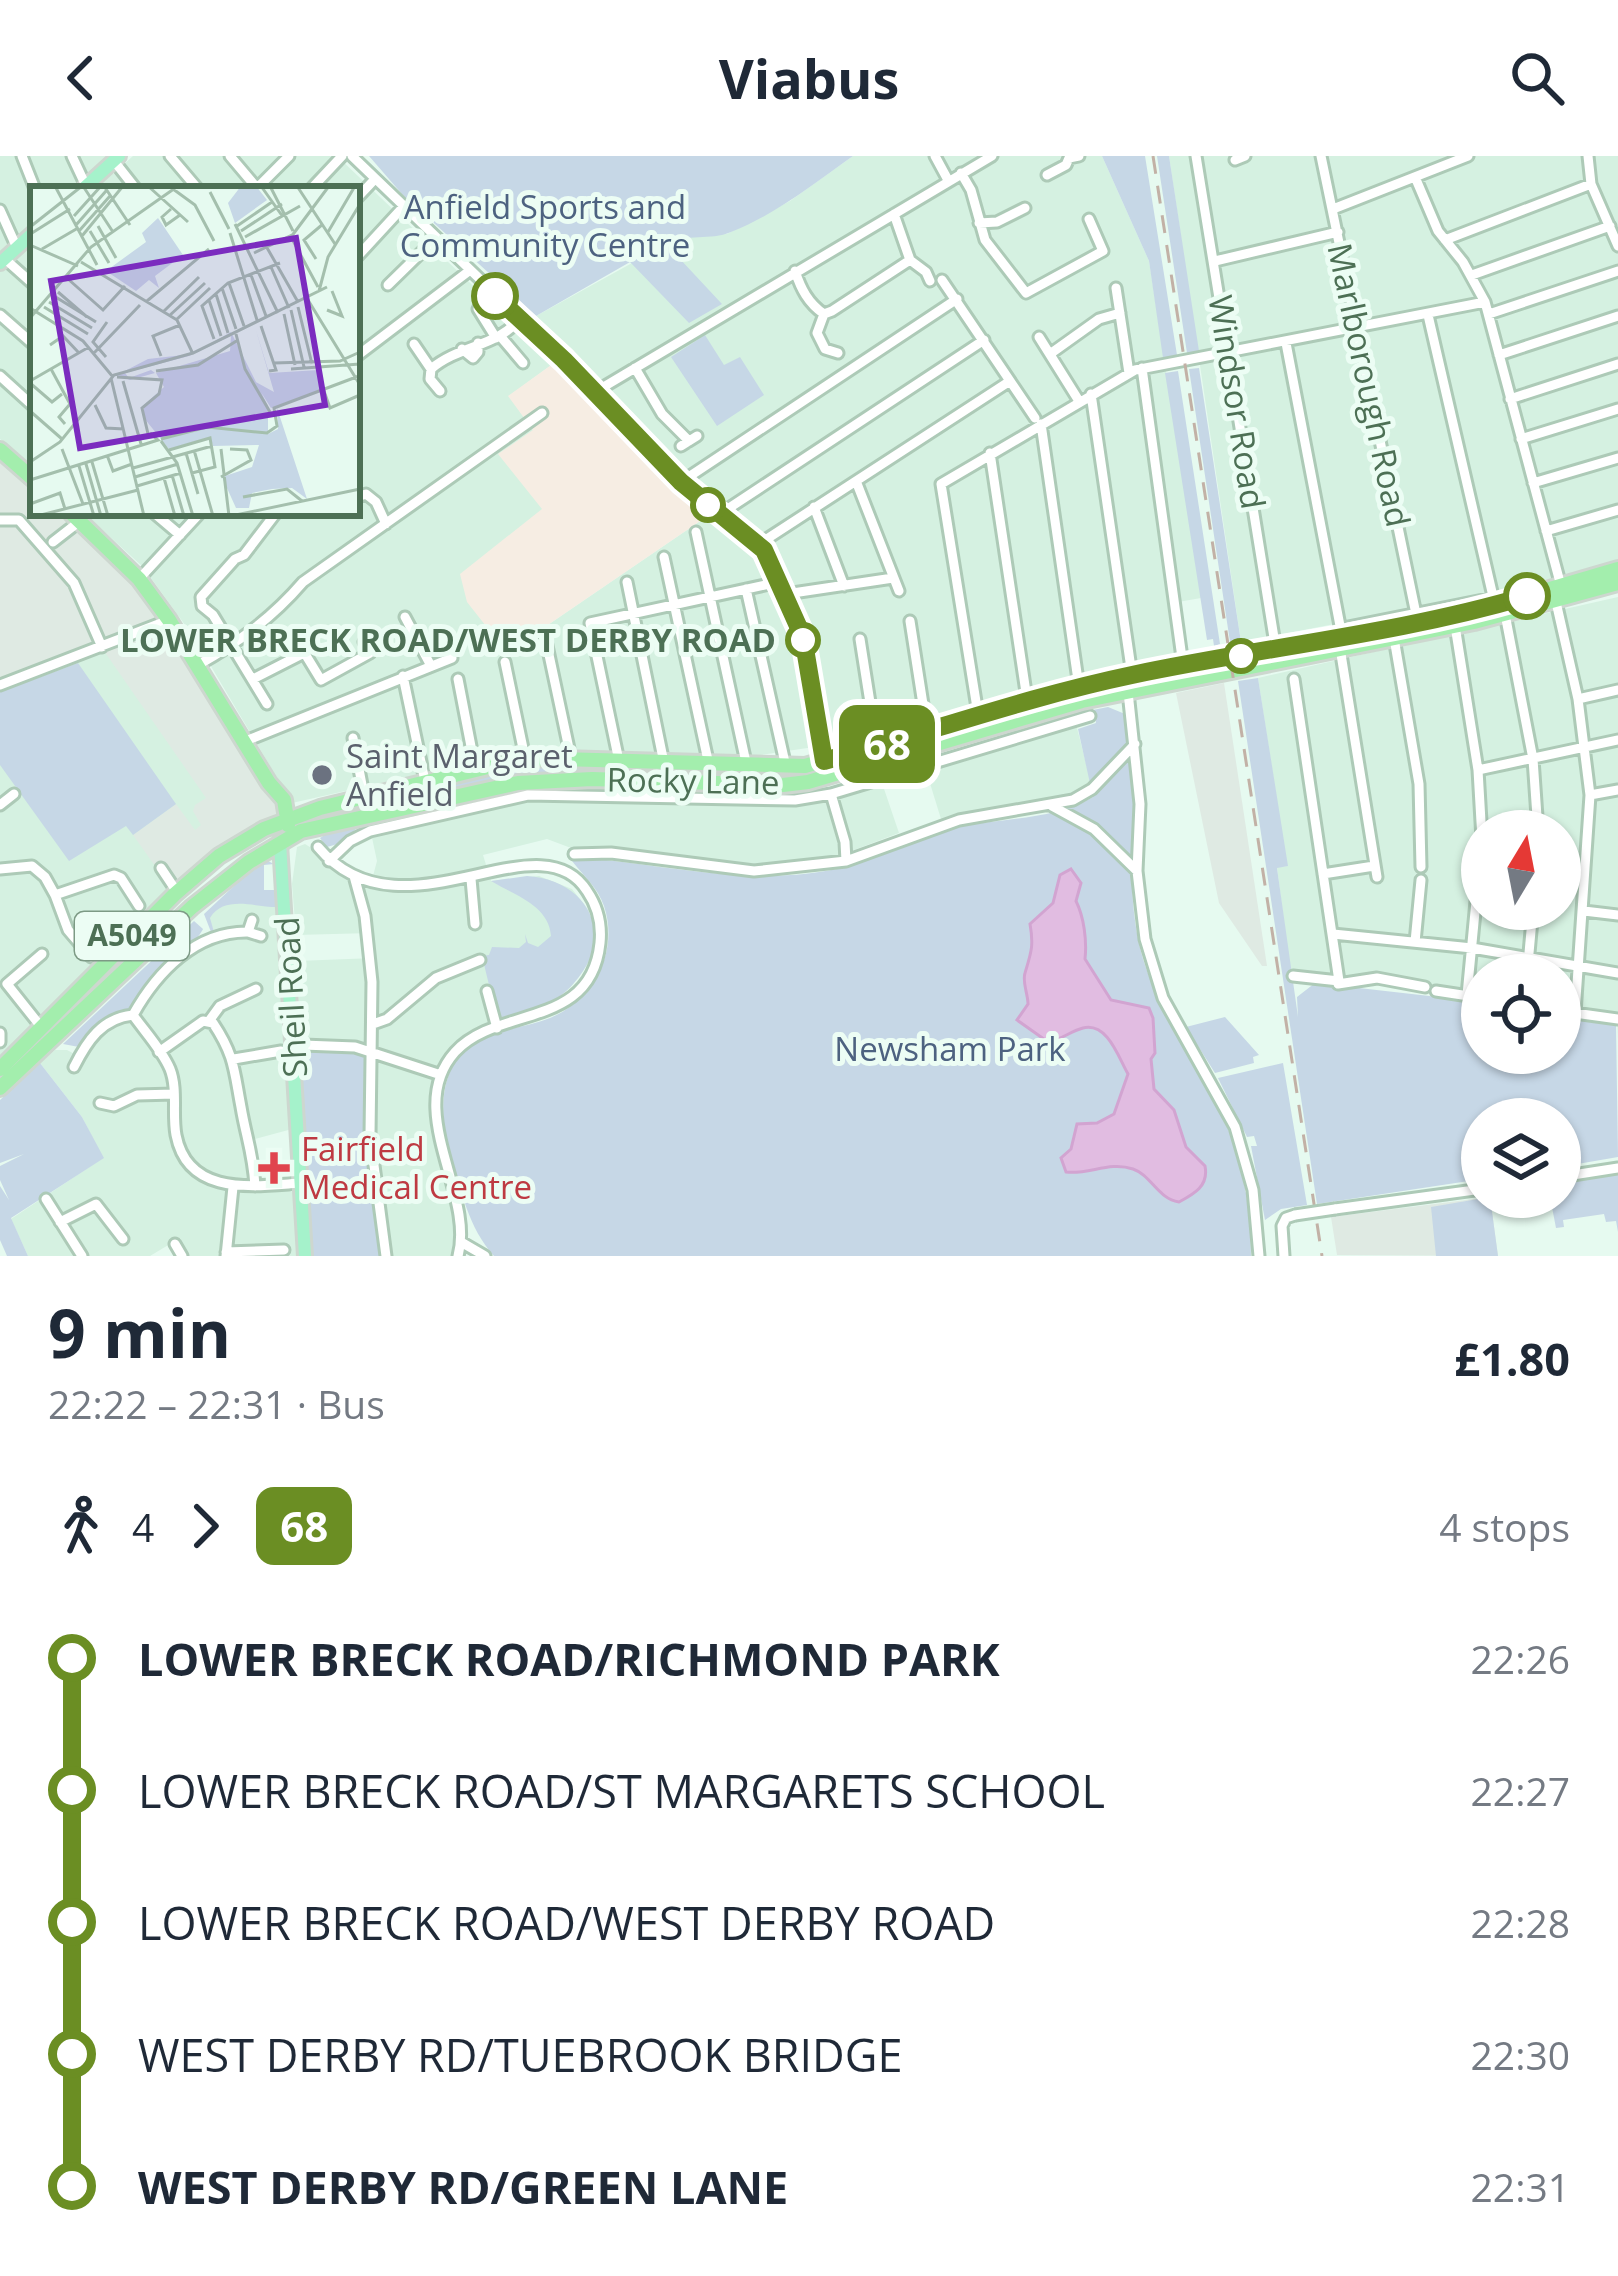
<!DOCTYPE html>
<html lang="en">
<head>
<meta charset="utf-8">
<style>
	body { margin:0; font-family:"Open Sans",sans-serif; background:#f6f6f7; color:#1f2937; height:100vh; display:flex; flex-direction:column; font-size:45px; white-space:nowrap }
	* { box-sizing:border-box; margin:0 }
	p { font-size:39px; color:#747a83 }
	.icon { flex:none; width:66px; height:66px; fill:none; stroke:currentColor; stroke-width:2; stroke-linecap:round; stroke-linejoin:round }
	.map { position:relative; height:1100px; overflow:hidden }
	.details { display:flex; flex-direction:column; background:#fff; flex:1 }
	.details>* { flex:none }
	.badge { padding:0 24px; border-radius:18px; font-size:42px; line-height:78px }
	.needle { width:78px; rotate:10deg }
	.tools { position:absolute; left:1461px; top:654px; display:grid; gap:24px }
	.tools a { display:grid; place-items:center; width:120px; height:120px; border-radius:50%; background:#fff; box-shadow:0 3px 9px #0004; font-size:60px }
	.map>.badge { position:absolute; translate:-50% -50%; box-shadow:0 0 0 6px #fff }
	.legs { display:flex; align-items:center; gap:18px; height:132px; padding:0 48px; font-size:39px }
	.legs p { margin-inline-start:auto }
	.overview { display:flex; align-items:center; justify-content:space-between; height:204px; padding:0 48px }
	h1 { font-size:66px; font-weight:700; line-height:90px }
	ul { padding:0 48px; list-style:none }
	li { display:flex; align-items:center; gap:42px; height:132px; font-size:45px }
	li i { display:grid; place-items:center; width:18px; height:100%; margin:0 15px; background:currentColor }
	li i::after { content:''; width:30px; height:30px; margin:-15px; border:9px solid; border-radius:50%; background:#fff }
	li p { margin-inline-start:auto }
	li:first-child i { background:linear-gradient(#0000 50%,currentColor 0) }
	li:last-child i { background:linear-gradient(currentColor 50%,#0000 0) }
	header { display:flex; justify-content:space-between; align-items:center; height:156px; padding:0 48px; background:#fff; font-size:54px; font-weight:700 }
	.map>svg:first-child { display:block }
</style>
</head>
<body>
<header><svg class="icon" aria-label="back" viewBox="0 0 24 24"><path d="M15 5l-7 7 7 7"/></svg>Viabus<svg class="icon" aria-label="search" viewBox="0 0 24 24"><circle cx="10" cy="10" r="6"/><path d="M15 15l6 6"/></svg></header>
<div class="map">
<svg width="1618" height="1100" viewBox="0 0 1618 1100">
	<rect width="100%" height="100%" fill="#e6faf0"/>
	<path fill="#d5f1e1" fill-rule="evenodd" d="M0,0H107L113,18L133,0H337L554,207L509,240L533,274L543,352L517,490L709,359L758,399L766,418L797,491L814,591L753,600L532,593L292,647L193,480L143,411L84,357H357V33H33V312L0,283Z
		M853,0H1102L1149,105L1201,442L1178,446L1188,499L1032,536L827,596L806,486L763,389L670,315L536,160L681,80L727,78L790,45Z
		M1169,0H1618V407L1574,422L1538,424L1500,436L1241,486Z
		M0,294L33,357L275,645L42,872L19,883L0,900Z
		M1618,441V884L1617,858L1560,849V819H1482V837L1290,813L1277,711L1287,710L1258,522ZM1482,675H1560V753H1482Z
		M1076,568L1091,627L1058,644L941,663L925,611Z
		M881,624L899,677L838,700L754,708L571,692L547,683L483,699L491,725L539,720L572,733L589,755L594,789L589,806L570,832L547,849L471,877L448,898L436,922L433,966L454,1056V1096L452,1100H391L374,981V905L364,887L299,881L297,805L374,802L372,777L296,779L292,728L297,691L305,688L313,693L341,720H373L377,705L371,677L522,644L780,648Z
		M231,746L281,750L292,973L248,985L252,1033L285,1032L295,1038L299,1100H188L180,1082L150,1100H28L11,1063L103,1002L82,961L40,907L55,894H67L82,902L91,887L183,803L216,782L209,762L216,753Z"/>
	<path fill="#dfeae3" d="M0,294L33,323V357H71L139,423L269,627L280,665L175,738L133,679L176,648L195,674L201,669L193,655L195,649L206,642L102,492L0,529Z
		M1224,527L1267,810H1262L1219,747L1176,537Z
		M1490,1041L1498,1100L1337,1099L1331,1061Z"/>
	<path fill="#f6ede3" d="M554,207L709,359L517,490L493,479L467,446L460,418L542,353L498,298L533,274L508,240Z"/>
	<path fill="#c6d7e6" d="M369,0H853C815,27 775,59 731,76C710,85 687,77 666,88L722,148L689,167L630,106L536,160L402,38Z
		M1102,0H1145L1177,199L1163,202L1149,105Z
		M1157,0H1169L1199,195L1187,197Z
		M705,179L724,209L740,201L764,239L717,270L671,201Z
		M1199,212L1241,486H1230L1189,213Z
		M1178,215L1220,488L1214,490L1213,483L1207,484L1165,217Z
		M78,507L176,648L133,679L126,670L69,705L0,609V536Z
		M1258,522L1288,710L1277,712L1298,861L1297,841L1315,827L1482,846V897H1560V860L1616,869L1618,1001L1560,1011V963H1482V1023L1317,1048L1238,525Z
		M1108,551L1125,558C1128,588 1133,618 1133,649C1132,702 1128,751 1143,803C1161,860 1196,905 1221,958C1243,1002 1251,1052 1251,1100H494C468,1071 462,1036 450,999C439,961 437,905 479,884C500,873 528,871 550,862C595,844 619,794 604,750C598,732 583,719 572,705L598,703C679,712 765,731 845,711C884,701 919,680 958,671C1002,662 1054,664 1093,641L1078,573L1096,567L1093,554Z
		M572,610L766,618L804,615L805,619L780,623L604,619L328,661L325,654L521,612Z
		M532,629L701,631L722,635V639L533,634L356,673L341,687L327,691L320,682L326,678L319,676Z
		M268,705L274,708L264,709V734H276L277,751C254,751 224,739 210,762L214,776H211L204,758L251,714Z
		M527,720C588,724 617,779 574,827C555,850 525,856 498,866L482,800L489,799L492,791L519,792L526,786L525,778L528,787L538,791L551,780C549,749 514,739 491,725Z
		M194,765L203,773C200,782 136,851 126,858C109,869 93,875 79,891L63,888Z
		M1225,861L1259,899L1253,901L1254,907L1215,917L1186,871Z
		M333,888L371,894L370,979L386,1100H305L294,889Z
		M40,907L82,961L104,1002L11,1062L28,1100H7L0,1084V1030L9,1044L0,1024V1010L24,998L0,1007V944Z
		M1283,907L1307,1049L1281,1053L1265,1064L1251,990H1257L1254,980L1247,981L1218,922Z
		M1618,1018V1076L1616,1065L1606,1066L1604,1058L1563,1064L1564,1071L1556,1072L1550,1041H1560V1028Z
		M1490,1041L1498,1100H1436L1431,1051Z"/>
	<path fill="#e1bce1" stroke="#d2a4d1" stroke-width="3" d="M1071,713L1081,727L1076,745C1084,761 1087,785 1085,803L1111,844L1149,852L1153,862L1155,897L1151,903L1154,933L1174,954L1186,991L1205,1010C1209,1030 1194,1038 1179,1046C1158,1043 1151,1019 1133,1013C1109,1005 1089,1019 1066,1016L1061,1002L1071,993L1077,968L1097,967L1114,958L1128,918C1119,903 1108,866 1083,872C1071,875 1061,884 1048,886L1017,864L1028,848C1028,838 1022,826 1025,817C1031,797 1034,790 1030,768L1053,747L1060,719Z"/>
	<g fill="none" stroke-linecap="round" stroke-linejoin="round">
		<defs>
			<path id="minor" d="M22,0L35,33
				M72,0L86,30
				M170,0L198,33
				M230,0L257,32
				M352,0L564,204L681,326L764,394L803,481L824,606
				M935,0L948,24
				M1196,0L1276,494
				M1321,0L1416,458
				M1588,0L1591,28L1618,90
				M1235,4L1245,0
				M114,5L136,33
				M961,17L971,34L985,84L1026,137L1103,95L1089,63
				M1047,19L1066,9L1069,2L1079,0
				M1415,21L1438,75L1463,106L1485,146L1561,430
				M256,33L289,0
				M311,33L342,0
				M357,42L375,23
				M1333,53L1468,0
				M0,54L17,92
				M979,67L997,66L1025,52
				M1445,84L1591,28
				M357,101L404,50
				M5,103L33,128
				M910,104L926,116L930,125
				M1215,105L1338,76
				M795,115C801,133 808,147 824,158L832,155L910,104L894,58
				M1472,119L1610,70
				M942,124L1035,262
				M388,129L436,82
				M1116,132L1129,217
				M478,153L496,182
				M824,158L817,177L825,193L838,197
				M1489,158L1618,115
				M0,159L33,188
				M1428,159L1495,449
				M501,181L523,207
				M1039,181L1079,245
				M1286,187L1341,475
				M414,188L431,213
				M462,193L473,202L478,196V187
				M1050,198L1099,163L1120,157
				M1499,199L1618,160
				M357,200L469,115
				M635,212L662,258L689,285
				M1142,212L1183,509
				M0,220L33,250
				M440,235L430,223L431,213C459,189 500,190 520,162
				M595,236L992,0
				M1091,238L1132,519
				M1510,243L1618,208
				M1041,268L1079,531
				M1521,283L1618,253
				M681,290L697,280
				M990,297L1027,543
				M856,325L899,435
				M681,326L957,143
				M1533,327L1618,302
				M357,341L366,338L376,346L386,368
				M814,351L844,430
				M154,357L180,379
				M720,358L984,184
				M0,364H19L74,427L102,491
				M1546,375L1618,354
				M696,376L747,611
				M53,386L80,365
				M759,388L1010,225
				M664,401L709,609
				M139,423L200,357
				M627,426L664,607
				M746,433L786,611
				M786,438L893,422
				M1556,446L1578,543L1590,639L1575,857
				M1505,458L1533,603L1538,675
				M405,461L431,510
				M910,465L927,574
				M1456,476L1478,614L1482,683L1467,839
				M1339,479L1348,471L1493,442
				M545,480L571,602
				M860,483L877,591
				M299,488L321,524L370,497L364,486
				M1395,488L1419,628L1421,711
				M1340,492L1377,721
				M505,506L525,602
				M198,509C239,486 272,462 303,426L542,257
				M403,520L425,625
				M253,523L304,497
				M458,523L475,611
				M0,529L169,464
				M1128,536L1140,648L1137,715L1145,783L1163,842L1235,971L1253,1034L1259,1100
				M1578,543L1618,534
				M267,548L213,459L202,450L201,441L235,403L244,399L276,357
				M978,558L941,328L1135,214L1485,146
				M353,582L364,639
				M243,586L452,502
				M619,605L590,467L779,426
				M1478,614L1618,584
				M831,638L845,686L846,705
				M1590,639L1618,634
				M0,649L14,638
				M1052,650L1094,673L1137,715
				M318,691C401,790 539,658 587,735C598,751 602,767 600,787C591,874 498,849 455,896C403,954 475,1038 458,1100
				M574,698L611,697L754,715L846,705L959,664L1073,644L1092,633L1135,588
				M329,705L350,685L370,675L528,639L795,644L831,638L1090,560
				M161,712L177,736
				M0,713L32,710L45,721L55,739L114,719L121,722L139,750
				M1323,718L1374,710
				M354,720L365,760L372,826L370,979L386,1100
				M471,723L475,768
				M55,739L68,774L91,801
				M1584,755L1618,759
				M252,764L248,776L261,780
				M248,776C196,775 157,816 133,859C145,876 162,894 170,913C178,933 172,958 176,979C188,1041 254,1030 301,1027
				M1333,778L1472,792L1618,817
				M1415,786L1421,724
				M42,798L7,828L42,872
				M1527,819L1533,753
				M1293,820L1339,825L1294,523
				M1338,828L1377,822L1425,831
				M487,835L497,872
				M1436,835L1482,842
				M1560,855L1618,863
				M209,865L220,850L256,833
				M373,868L387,863L436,822L480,804
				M0,877V886
				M303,889L355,891L441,919
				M159,896L203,865L213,867C235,900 234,915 241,951C246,981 253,997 255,1030
				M234,903L281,895
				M74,911C87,885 102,862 133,859
				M100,947L114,950L137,939L174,938
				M1560,1021L1618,1012
				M46,1043L82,1100
				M1335,1053L1482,1033
				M60,1066L96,1048L123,1083
				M461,1086L485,1100
				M175,1088L182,1100
				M226,1096L284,1094
				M226,1100L233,1031
				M1284,1100L1282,1070L1286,1062L1295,1059"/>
			<path id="major" d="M83,33L119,0
				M0,107L33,77
				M280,687L305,1100"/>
			<path id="highway" d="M0,294L33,323
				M71,357L139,423L169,464L269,627L284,644L288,669
				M0,913L175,738L219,700L264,673L320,652L525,602L805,610L1027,543L1183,509L1417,467L1495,449L1618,413
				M0,932L192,751L249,706L301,675L518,627L592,623L783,629L808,626L1082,545L1474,466L1618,427"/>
		</defs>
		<use href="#minor" stroke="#adcab7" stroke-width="15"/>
		<use href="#major" stroke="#cdd7cf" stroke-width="18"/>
		<use href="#highway" stroke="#cdd7cf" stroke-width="20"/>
		<use href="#minor" stroke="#fff" stroke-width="9"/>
		<use href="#major" stroke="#a5f2cb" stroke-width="12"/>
		<use href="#highway" stroke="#a3eead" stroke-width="14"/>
		<path stroke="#c2b1a6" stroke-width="3" stroke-dasharray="18 12" stroke-linecap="butt" d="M1153,0L1322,1100"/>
		<defs>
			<path id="minor-bridge" d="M1295,1059L1335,1053"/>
		</defs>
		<use href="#minor-bridge" stroke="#adcab7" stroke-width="15" stroke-linecap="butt"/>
		<use href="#minor-bridge" stroke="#fff" stroke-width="9"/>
	</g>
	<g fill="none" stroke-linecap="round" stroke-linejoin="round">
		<defs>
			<path id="line-1" d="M495,140L564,204L681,326L764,394L803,481L824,605C927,577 1027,541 1132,519C1264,491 1398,478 1527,440"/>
		</defs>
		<use href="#line-1" stroke="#fff" stroke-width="27"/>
		<use href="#line-1" stroke="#6b8e23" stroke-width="18"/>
	</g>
	<g fill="#fff" stroke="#6b8e23" stroke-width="6">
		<circle cx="495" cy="140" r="21"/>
		<circle cx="708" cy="349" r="15"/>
		<circle cx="1527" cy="440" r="21"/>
		<circle cx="803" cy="484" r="15"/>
		<circle cx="1241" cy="500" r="15"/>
	</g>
	<circle fill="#6b7280" stroke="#ecfdf4" stroke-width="4.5" cx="322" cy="619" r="12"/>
	<path fill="#e0444e" stroke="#ecfdf4" stroke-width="4.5" d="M268 994h12v12h12v12h-12v12h-12v-12h-12v-12h12z"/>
	<g text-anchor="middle" stroke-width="10" stroke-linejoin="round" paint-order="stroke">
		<rect fill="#ecfdf4" stroke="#7d9a85" stroke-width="3" x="75" y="756" width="114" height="48" rx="9"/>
		<g font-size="30" font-weight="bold" fill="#4d7055">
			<text x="132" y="790">A5049</text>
		</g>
		<g font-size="33" fill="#4d6280" stroke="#ecfdf4">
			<text x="545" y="63">Anfield Sports and<tspan x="545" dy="38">Community Centre</tspan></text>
			<text x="950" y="905">Newsham Park</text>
		</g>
		<g font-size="33" fill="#4d7055" stroke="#ecfdf4">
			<text transform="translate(1369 229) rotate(78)" y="12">Marlborough Road</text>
			<text transform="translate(1237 246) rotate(81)" y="12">Windsor Road</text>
			<text transform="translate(693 625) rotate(1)" y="12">Rocky Lane</text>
			<text transform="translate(291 841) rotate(-93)" y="12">Sheil Road</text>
		</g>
		<g font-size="33" font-weight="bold" fill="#4d7055" stroke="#ecfdf4" text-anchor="end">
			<text x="776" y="496">LOWER BRECK ROAD/WEST DERBY ROAD</text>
		</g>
		<g font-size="33" fill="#5b616d" stroke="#ecfdf4" text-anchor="start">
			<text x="346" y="612">Saint Margaret<tspan x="346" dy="38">Anfield</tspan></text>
		</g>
		<g font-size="33" fill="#be3a42" stroke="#ecfdf4" text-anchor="start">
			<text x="301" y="1005">Fairfield<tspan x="301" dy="38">Medical Centre</tspan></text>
		</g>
	</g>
	<g transform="translate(30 30)">
		<rect width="330" height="330" fill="#e6faf0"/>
		<path d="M211,0H226L237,14L205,37L198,17ZM128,32L153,69L125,90L129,102L119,94L106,105L76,85L116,56L112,47ZM225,141L239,187L289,184L295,203L241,222L224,195L244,206ZM201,146L238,220V248L248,243L247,222L277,313L262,302L242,303L222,307L219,322H206L192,291L222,281L229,259L183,260L180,251L139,263L114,232V219L134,201L126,187L200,165L201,150L159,170L95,187L99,192L121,184L125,187L100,194L87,189L118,173L162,168Z" fill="#c6d7e6"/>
		<path fill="none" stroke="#a4bfad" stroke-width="3" d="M25,0L67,79M53,0L83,46M74,0L100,39M118,0L158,36M231,0L253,31M240,0L263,45M267,0L305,58M143,3L165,19L184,55M180,6L199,43M141,23L132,31L136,39L150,29M44,30L71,0M205,38L248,127M46,39L76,5M68,40L86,72M207,40L242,16M0,41L52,0M49,45L80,10M60,45L79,77M211,45L252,18M298,46L325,0M2,47L40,23M200,47L227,134M52,50L93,0M215,51L270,20M0,59L48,80M236,60L268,116M12,63L48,42M224,67L262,49M286,73L274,54L293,38M51,76L147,134L162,166M241,81L259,122M221,89L236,130M38,93L73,124L95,100M199,97L214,140M288,101L261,51L299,0M192,102L206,143M289,105L298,71L330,18M28,106L57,131M186,108L198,147M24,110L66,136M179,114L191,150M278,114L330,199M117,115L179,63M19,116L62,142M14,121L58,148M268,121L282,178M0,122L53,155L83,191M261,124L274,181M297,124L312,130L302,105M133,126L169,91M254,128L265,179M139,130L175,97M0,132L61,61L148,0M146,134L180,102M231,140L246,184L239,185M206,148L215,183L240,226M184,153L172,120L198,97L250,77M20,159L33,150L49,167M64,167L110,119M131,170L123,150L150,139M76,171L63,156L77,136M244,177L310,175L330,166M21,183L40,218L29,231L35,238M261,183L330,178M126,185L168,179L208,154M87,191L132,194L129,208L112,222L119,252M81,192L114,330M0,195L59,161M93,195L111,258M0,197L22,216L32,208M294,205L300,222L330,209M65,219L76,242L94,243M0,225L32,253M131,253L177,241L237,247L247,240L244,222L329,190M131,255L147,277L163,330M32,263L53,318M191,263L199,330M139,264L180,252L185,281L162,287M164,264L183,330M156,267L168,308M77,269L83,285L102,278M0,276L30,256L84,189L163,167L297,101M62,276L78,330M56,278L71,330M49,280L64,330M103,282L182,260M142,289L154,330M105,291L148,278M191,291L221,274L217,264L200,263M134,292L145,330M0,294L128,254L120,247M107,300L151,287M213,311L257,303L272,315M0,318L30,307L35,323M7,330L108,304M201,330L330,303"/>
		<path fill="#7b2cbf" fill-opacity="0.15" stroke="#7b2cbf" stroke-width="6" d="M266,52L295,219L50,262L21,95Z"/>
		<rect width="330" height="330" fill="none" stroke="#4d7055" stroke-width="6"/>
	</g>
</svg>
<div class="tools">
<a><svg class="needle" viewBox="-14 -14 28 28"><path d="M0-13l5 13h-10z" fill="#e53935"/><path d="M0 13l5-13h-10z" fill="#747a83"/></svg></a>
<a><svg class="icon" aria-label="locate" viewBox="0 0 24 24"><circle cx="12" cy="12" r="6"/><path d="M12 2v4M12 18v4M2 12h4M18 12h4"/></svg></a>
<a><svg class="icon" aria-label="layers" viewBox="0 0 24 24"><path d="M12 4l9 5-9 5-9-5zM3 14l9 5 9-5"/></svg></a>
</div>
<b class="badge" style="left:887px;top:588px;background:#6b8e23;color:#fff">68</b>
</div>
<section class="details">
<div class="overview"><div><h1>9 min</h1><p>22:22 – 22:31 · Bus</p></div><b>£1.80</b></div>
<div class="legs"><svg class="icon" aria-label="walk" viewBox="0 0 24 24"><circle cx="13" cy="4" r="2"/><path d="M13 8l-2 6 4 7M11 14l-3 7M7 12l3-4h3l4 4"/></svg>4<svg class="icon" aria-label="forward" viewBox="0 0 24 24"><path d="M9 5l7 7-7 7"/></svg><b class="badge" style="background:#6b8e23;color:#fff">68</b><p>4 stops</p></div>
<ul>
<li><i style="color:#6b8e23"></i><b>LOWER BRECK ROAD/RICHMOND PARK</b><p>22:26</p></li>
<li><i style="color:#6b8e23"></i><span>LOWER BRECK ROAD/ST MARGARETS SCHOOL</span><p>22:27</p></li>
<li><i style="color:#6b8e23"></i><span>LOWER BRECK ROAD/WEST DERBY ROAD</span><p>22:28</p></li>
<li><i style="color:#6b8e23"></i><span>WEST DERBY RD/TUEBROOK BRIDGE</span><p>22:30</p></li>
<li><i style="color:#6b8e23"></i><b>WEST DERBY RD/GREEN LANE</b><p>22:31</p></li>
</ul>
</section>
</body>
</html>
